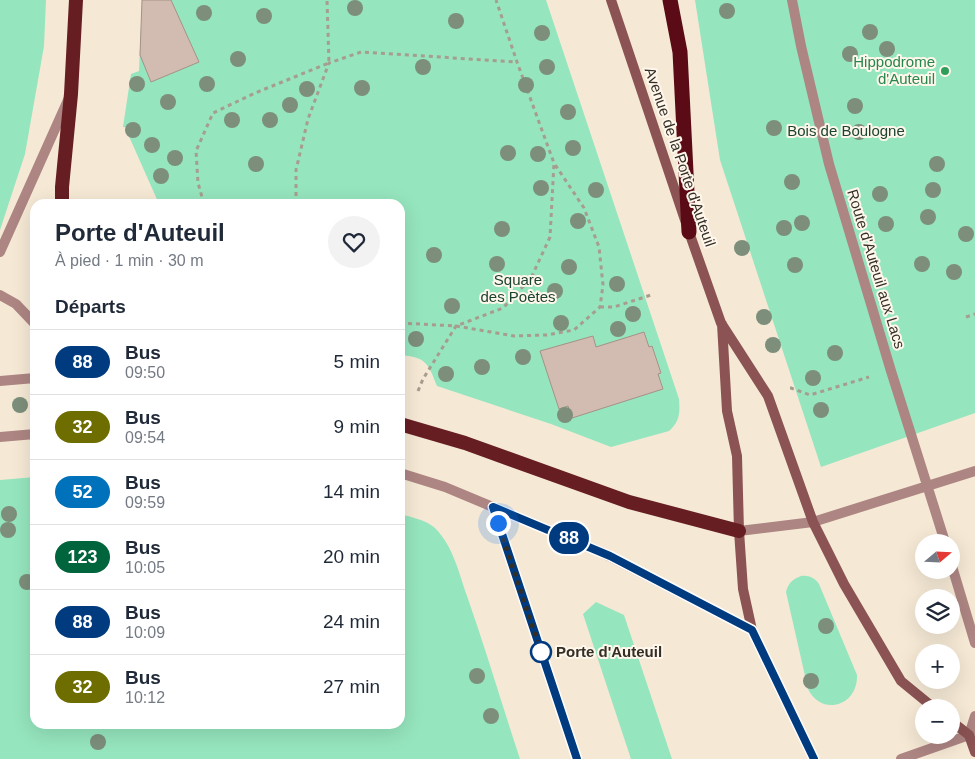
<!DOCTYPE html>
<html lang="fr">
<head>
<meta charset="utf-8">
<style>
	body { margin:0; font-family:Helvetica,sans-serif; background:#f2f2f3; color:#1f2937; height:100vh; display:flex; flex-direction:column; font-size:19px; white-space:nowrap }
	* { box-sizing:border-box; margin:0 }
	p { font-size:16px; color:#747a83 }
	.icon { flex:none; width:28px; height:28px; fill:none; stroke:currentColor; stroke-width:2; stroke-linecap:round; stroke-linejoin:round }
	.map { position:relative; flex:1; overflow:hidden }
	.panel { position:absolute; left:30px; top:199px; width:375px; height:530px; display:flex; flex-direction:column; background:#fff; border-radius:15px; box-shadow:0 5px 20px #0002 }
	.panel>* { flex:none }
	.badge { padding:0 10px; border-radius:16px; font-size:18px; line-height:32px }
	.needle { width:32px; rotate:71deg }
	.fabs { position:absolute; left:915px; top:534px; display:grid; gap:10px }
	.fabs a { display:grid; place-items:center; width:45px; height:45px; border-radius:50%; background:#fff; box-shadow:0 5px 20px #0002; font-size:25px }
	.you { position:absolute; width:25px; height:25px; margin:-12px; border:4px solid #fff; border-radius:50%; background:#1a73e8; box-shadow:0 0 0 8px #1a73e833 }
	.map>.badge { position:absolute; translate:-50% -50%; box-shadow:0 0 0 2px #fff }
	h2 { padding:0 25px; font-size:19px; line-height:45px }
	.round { display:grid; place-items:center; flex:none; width:52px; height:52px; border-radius:26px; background:#f2f2f3 }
	.headline { display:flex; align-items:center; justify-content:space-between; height:85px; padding:0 25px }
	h1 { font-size:24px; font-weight:700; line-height:38px }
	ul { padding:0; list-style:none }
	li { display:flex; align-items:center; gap:15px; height:65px; padding:0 25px; border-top:1px solid #e0e1e3 }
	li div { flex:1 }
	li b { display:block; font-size:19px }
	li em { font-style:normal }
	li .badge { min-width:55px; font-weight:700; text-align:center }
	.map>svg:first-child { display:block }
</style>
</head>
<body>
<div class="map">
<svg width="975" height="759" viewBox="0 0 975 759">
	<rect width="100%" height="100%" fill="#f5e9d5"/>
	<path fill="#95e5be" d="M0,0H46L44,46L25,154L0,230Z
		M142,0H546L679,399C680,412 680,422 669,431L611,447L551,424L437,386C428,363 426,357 400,355V204H159L128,134L127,127H123L131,74L139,71Z
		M695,0H975V413L821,467L720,160Z
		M35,477V724H400V514C411,517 426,520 435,528C453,546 459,573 467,596C486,650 502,705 520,759H0V480Z
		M801,576C809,575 815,578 819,584L857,675C858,706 822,717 808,689L786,592C788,583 793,579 801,576Z
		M596,602L624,615L672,759H631L583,614Z"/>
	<path fill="#d2bcb1" stroke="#a69187" d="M142,0H171L199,62L151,82L140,55Z
		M644,332L649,347L652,346L661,373L658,374L663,389L572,418L568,406L559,409L540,351L593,336L596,347Z"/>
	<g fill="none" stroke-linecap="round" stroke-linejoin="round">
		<path stroke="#a69d8e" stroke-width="3" stroke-dasharray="4 4" stroke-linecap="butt" d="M204,204L198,183L196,151L213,113L255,93L329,63L327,0
			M296,204V170L308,119L329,63L361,52L517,62
			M600,307H614L654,294
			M966,317L975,314
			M400,323L456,326L514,336L547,335L574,330L600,307L603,285L599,247L584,208L554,163
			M790,388H791L810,395L869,377
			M418,391L423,379L456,326L503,308L531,278L550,237L554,163L517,62L496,0"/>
		<path stroke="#ad8583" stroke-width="10" d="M0,252L68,100
			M0,295L16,304L35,324
			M0,381L35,378
			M493,507L577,759"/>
		<path stroke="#ad8583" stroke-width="10" d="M792,0L801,46L829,164L891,371L945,542
			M0,437L35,434
			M400,473L445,487L601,552L752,630
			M739,531L813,522L975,471
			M951,563L975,643
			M969,735L975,716
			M901,759L975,733"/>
		<path stroke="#8b5353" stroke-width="10" d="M611,0L689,232L721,323L768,396L813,522L844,584L901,681L934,708
			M722,324L727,411L737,456L739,531L743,589L752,630L814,759
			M951,721L969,735L975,752"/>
		<path stroke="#661e23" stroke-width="14" d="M62,204V187L71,94L76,0
			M400,424L465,443L629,502L739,531"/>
		<path stroke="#5a0b15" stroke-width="15" d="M670,0L680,52L689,232"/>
	</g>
	<g fill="#7d8e7b">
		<circle cx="355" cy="8" r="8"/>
		<circle cx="727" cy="11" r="8"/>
		<circle cx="204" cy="13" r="8"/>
		<circle cx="264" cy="16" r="8"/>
		<circle cx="456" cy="21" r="8"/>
		<circle cx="870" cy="32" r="8"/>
		<circle cx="542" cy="33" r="8"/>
		<circle cx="887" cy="49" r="8"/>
		<circle cx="850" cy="54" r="8"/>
		<circle cx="238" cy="59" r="8"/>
		<circle cx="423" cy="67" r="8"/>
		<circle cx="547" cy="67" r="8"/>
		<circle cx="137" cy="84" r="8"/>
		<circle cx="207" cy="84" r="8"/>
		<circle cx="526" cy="85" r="8"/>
		<circle cx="362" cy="88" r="8"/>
		<circle cx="307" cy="89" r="8"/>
		<circle cx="168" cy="102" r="8"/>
		<circle cx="290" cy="105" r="8"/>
		<circle cx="855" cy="106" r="8"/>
		<circle cx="568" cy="112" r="8"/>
		<circle cx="232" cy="120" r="8"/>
		<circle cx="270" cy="120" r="8"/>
		<circle cx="774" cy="128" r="8"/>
		<circle cx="133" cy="130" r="8"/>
		<circle cx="859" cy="132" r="8"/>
		<circle cx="152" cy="145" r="8"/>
		<circle cx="573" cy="148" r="8"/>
		<circle cx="508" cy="153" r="8"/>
		<circle cx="538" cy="154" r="8"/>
		<circle cx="175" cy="158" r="8"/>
		<circle cx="256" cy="164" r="8"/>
		<circle cx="937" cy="164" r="8"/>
		<circle cx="161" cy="176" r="8"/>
		<circle cx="792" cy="182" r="8"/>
		<circle cx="541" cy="188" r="8"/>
		<circle cx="596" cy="190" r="8"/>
		<circle cx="933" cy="190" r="8"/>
		<circle cx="880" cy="194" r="8"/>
		<circle cx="928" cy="217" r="8"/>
		<circle cx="578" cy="221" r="8"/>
		<circle cx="802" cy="223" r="8"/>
		<circle cx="886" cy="224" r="8"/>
		<circle cx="784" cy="228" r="8"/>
		<circle cx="502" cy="229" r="8"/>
		<circle cx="966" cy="234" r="8"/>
		<circle cx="742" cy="248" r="8"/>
		<circle cx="434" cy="255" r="8"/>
		<circle cx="497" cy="264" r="8"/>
		<circle cx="922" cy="264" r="8"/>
		<circle cx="795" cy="265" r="8"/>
		<circle cx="569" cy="267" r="8"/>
		<circle cx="954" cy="272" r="8"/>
		<circle cx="617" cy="284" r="8"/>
		<circle cx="555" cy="291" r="8"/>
		<circle cx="452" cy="306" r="8"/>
		<circle cx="633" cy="314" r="8"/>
		<circle cx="764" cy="317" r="8"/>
		<circle cx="561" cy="323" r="8"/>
		<circle cx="618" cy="329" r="8"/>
		<circle cx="416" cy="339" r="8"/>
		<circle cx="773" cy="345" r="8"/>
		<circle cx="835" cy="353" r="8"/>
		<circle cx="523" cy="357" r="8"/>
		<circle cx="482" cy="367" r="8"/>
		<circle cx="446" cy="374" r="8"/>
		<circle cx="813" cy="378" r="8"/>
		<circle cx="20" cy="405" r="8"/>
		<circle cx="821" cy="410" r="8"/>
		<circle cx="565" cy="415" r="8"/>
		<circle cx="9" cy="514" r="8"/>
		<circle cx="8" cy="530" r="8"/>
		<circle cx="27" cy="582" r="8"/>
		<circle cx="826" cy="626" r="8"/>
		<circle cx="477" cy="676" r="8"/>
		<circle cx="811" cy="681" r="8"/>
		<circle cx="491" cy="716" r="8"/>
		<circle cx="98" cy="742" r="8"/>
	</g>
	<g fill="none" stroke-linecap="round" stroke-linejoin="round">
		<defs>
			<path id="line" d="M577,759L493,507L610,556L752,630L814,759"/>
		</defs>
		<use href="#line" stroke="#fff" stroke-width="11"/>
		<use href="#line" stroke="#003b80" stroke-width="8"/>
		<path stroke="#332f27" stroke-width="5" stroke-dasharray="0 9" d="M498,523L541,652"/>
	</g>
	<circle fill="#2e9e5b" stroke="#fff7eb" stroke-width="2" cx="945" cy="71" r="5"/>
	<circle fill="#fff" stroke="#003b80" stroke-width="2.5" cx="541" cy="652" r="10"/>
	<g text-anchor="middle" stroke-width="4" stroke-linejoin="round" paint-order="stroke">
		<g font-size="15" fill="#27864d" stroke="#fff7eb" text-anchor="end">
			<text x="935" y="67">Hippodrome<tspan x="935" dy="17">d'Auteuil</tspan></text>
		</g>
		<g font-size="15" fill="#1b4332" stroke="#fff7eb">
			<text x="846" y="136">Bois de Boulogne</text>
			<text x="518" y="285">Square<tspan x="518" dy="17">des Poètes</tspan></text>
		</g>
		<g font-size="15" fill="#332f27" stroke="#fff7eb">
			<text transform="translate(680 157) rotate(71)" y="5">Avenue de la Porte d'Auteuil</text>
			<text transform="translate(876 269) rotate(73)" y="5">Route d'Auteuil aux Lacs</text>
		</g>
		<g font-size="15" font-weight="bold" fill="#332f27" stroke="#fff7eb" text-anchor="start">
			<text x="556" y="657">Porte d'Auteuil</text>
		</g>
	</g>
</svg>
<div class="fabs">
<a><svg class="needle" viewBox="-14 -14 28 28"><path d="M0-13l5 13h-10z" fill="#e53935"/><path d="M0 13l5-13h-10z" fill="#747a83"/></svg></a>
<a><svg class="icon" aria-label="layers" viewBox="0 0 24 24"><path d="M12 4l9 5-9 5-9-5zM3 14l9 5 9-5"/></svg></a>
<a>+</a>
<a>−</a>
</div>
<div class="you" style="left:498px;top:523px"></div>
<b class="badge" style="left:569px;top:538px;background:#003b80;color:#fff">88</b>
<section class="panel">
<div class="headline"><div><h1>Porte d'Auteuil</h1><p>À pied · 1 min · 30 m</p></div><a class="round"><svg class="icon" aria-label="heart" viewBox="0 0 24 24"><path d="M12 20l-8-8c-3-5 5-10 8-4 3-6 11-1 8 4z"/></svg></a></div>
<h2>Départs</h2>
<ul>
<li><span class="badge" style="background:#003b80;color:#fff">88</span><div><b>Bus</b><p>09:50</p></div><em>5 min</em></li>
<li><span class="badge" style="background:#6e6e00;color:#fff">32</span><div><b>Bus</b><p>09:54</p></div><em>9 min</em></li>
<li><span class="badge" style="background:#0072bc;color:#fff">52</span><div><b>Bus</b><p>09:59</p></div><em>14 min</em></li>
<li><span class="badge" style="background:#00643c;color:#fff">123</span><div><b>Bus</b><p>10:05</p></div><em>20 min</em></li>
<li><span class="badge" style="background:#003b80;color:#fff">88</span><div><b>Bus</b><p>10:09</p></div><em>24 min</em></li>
<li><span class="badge" style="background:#6e6e00;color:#fff">32</span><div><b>Bus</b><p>10:12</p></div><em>27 min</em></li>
</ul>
</section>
</div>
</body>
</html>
